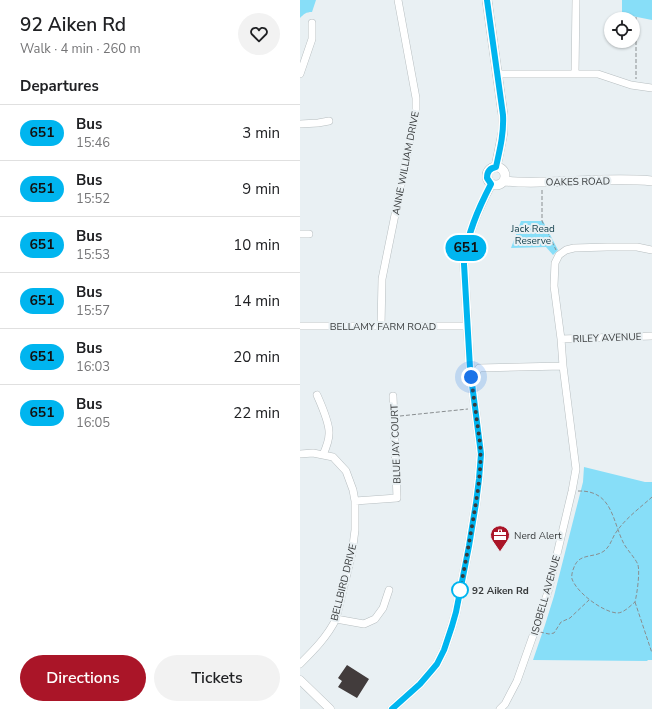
<!DOCTYPE html>
<html lang="en">
<head>
<meta charset="utf-8">
<style>
	body { margin:0; font-family:"Nunito Sans",sans-serif; background:#f2f2f2; color:#202124; height:100vh; display:flex; flex-direction:column; font-size:15px; white-space:nowrap }
	* { box-sizing:border-box; margin:0 }
	p { font-size:13px; color:#757577 }
	.icon { flex:none; width:22px; height:22px; fill:none; stroke:currentColor; stroke-width:2; stroke-linecap:round; stroke-linejoin:round }
	.map { position:relative; flex:1; overflow:hidden }
	.panel { display:flex; flex-direction:column; background:#fff; width:300px }
	.panel>* { flex:none }
	.badge { padding:0 8px; border-radius:13px; font-size:14px; line-height:26px }
	.tools { position:absolute; left:304px; top:12px; display:grid; gap:8px }
	.tools a { display:grid; place-items:center; width:36px; height:36px; border-radius:50%; background:#fff; box-shadow:0 1px 3px #0004; font-size:20px }
	.you { position:absolute; width:20px; height:20px; margin:-10px; border:3px solid #fff; border-radius:50%; background:#1a73e8; box-shadow:0 0 0 6px #1a73e833 }
	.map>.badge { position:absolute; translate:-50% -50%; box-shadow:0 0 0 2px #fff }
	h2 { padding:0 20px; font-size:15px; line-height:36px }
	.round { display:grid; place-items:center; flex:none; width:42px; height:42px; border-radius:21px; background:#f2f2f2 }
	.summary { display:flex; align-items:center; justify-content:space-between; height:68px; padding:0 20px }
	h1 { font-size:19px; font-weight:600; line-height:30px }
	.primary-button { display:flex; gap:8px; margin-top:auto; padding:8px 20px }
	.primary-button a { flex:1; height:46px; border-radius:24px; background:#aa1528; color:#fff; font-size:16px; font-weight:600; line-height:46px; text-align:center }
	.primary-button a+a { background:#f2f2f2; color:#202124 }
	ul { padding:0; list-style:none }
	li { display:flex; align-items:center; gap:12px; height:56px; padding:0 20px; border-top:1px solid #e0e0e0 }
	li div { flex:1 }
	li b { display:block; font-size:15px }
	li em { font-style:normal }
	li .badge { min-width:44px; font-weight:700; text-align:center }
	main { display:flex; flex:1; min-height:0 }
	.map>svg:first-child { display:block }
</style>
</head>
<body>
<main>
<section class="panel">
<div class="summary"><div><h1>92 Aiken Rd</h1><p>Walk · 4 min · 260 m</p></div><a class="round"><svg class="icon" aria-label="heart" viewBox="0 0 24 24"><path d="M12 20l-8-8c-3-5 5-10 8-4 3-6 11-1 8 4z"/></svg></a></div>
<h2>Departures</h2>
<ul>
<li><span class="badge" style="background:#00b5ef;color:#111">651</span><div><b>Bus</b><p>15:46</p></div><em>3 min</em></li>
<li><span class="badge" style="background:#00b5ef;color:#111">651</span><div><b>Bus</b><p>15:52</p></div><em>9 min</em></li>
<li><span class="badge" style="background:#00b5ef;color:#111">651</span><div><b>Bus</b><p>15:53</p></div><em>10 min</em></li>
<li><span class="badge" style="background:#00b5ef;color:#111">651</span><div><b>Bus</b><p>15:57</p></div><em>14 min</em></li>
<li><span class="badge" style="background:#00b5ef;color:#111">651</span><div><b>Bus</b><p>16:03</p></div><em>20 min</em></li>
<li><span class="badge" style="background:#00b5ef;color:#111">651</span><div><b>Bus</b><p>16:05</p></div><em>22 min</em></li>
</ul>
<div class="primary-button"><a>Directions</a><a>Tickets</a></div>
</section>
<div class="map">
<svg width="352" height="709" viewBox="0 0 352 709">
	<rect width="100%" height="100%" fill="#e9f0f3"/>
	<path fill="#87def8" d="M0,0H16L12,12C6,12 4,14 0,18Z
		M322,0H352V20L322,14Z
		M221,221H243L258,250L253,255L246,247L211,248Z
		M284,467L345,482H352V660H348L347,661L233,660L245,625L254,596L283,482Z"/>
	<path fill="#423c3c" d="M47,665L69,679L57,698L38,687L42,681L38,678Z"/>
	<g fill="none" stroke-linecap="round" stroke-linejoin="round">
		<defs>
			<path id="minor" d="M0,74L12,39V23
				M197,74H298L331,85L352,88
				M275,74L276,0
				M0,124L18,123L29,121
				M0,234H9
				M0,326H167
				M81,326L82,279L116,111V98L98,0
				M261,339L352,336
				M173,384L177,371L179,368L263,366
				M17,395C21,404 30,424 29,434C29,441 26,448 23,455
				M0,454L13,453L33,457L46,471L53,490L55,501V530L52,553L36,619C27,637 14,650 0,664
				M55,501L97,498L93,396
				M36,619L64,624L75,619L83,608L89,590
				M200,709L205,704L217,681L235,630L248,592L272,491L276,469L263,366L261,339L254,286L255,263L259,255L266,250L274,248L307,247H337L352,250"/>
			<path id="tertiary" d="M0,680L30,709
				M92,709L120,684L132,670L137,664L144,650L152,626L156,612L169,546L176,503L179,479L181,454L170,368L164,264C166,236 178,209 191,185"/>
			<path id="secondary" d="M187,0L203,115V132L196,167
				M187 176a9 9 0 1 1 18 0a9 9 0 1 1-18 0Z
				M205,181C220,183 236,182 251,182C284,181 318,178 352,181"/>
		</defs>
		<use href="#minor" stroke="#b7bec0" stroke-width="8"/>
		<use href="#tertiary" stroke="#b7bec0" stroke-width="9"/>
		<use href="#secondary" stroke="#b7bec0" stroke-width="10"/>
		<path stroke="#898e90" stroke-width="1" stroke-dasharray="4 2" stroke-linecap="butt" d="M336,17V79
			M242,190V221L256,250
			M100,416L168,409
			M278,491C313,490 312,521 324,544C328,551 336,559 338,565C340,573 337,594 335,602C330,606 324,613 317,613C303,612 277,593 272,579C271,575 273,569 275,565C281,553 295,558 304,551C311,546 312,537 317,531C326,518 341,507 352,497
			M335,602L352,653
			M240,632L249,634L254,633L261,622L270,618L289,600"/>
		<use href="#minor" stroke="#fff" stroke-width="7"/>
		<use href="#tertiary" stroke="#fff" stroke-width="8"/>
		<use href="#secondary" stroke="#fff" stroke-width="9"/>
	</g>
	<g fill="none" stroke-linecap="round" stroke-linejoin="round">
		<defs>
			<path id="line" d="M92,709L120,684L132,670L137,664L144,650L152,626L156,612L169,546L176,503L179,479L181,454L170,368L164,264C166,236 178,209 191,184L187,178C187,172 190,168 196,167C200,149 204,133 203,115L187,0"/>
		</defs>
		<use href="#line" stroke="#fff" stroke-width="9"/>
		<use href="#line" stroke="#00b5ef" stroke-width="6"/>
		<path stroke="#383b3c" stroke-width="4" stroke-dasharray="0 7.2" d="M160,590C165,565 170,539 174,514C178,491 182,466 180,443L171,377"/>
	</g>
	<defs>
		<symbol id="office-pin" viewBox="-11 -11 22 30"><path d="M0 17L-7.5 6A9.5 9.5 0 1 1 7.5 6Z" fill="#aa1528" stroke="#e9f0f3"/><path d="M-6-3h4V-5.5h4V-3h4V5H-6ZM-1-4.5V-3h2v-1.5ZM-6 0V1H6V0Z" fill="#fff"/></symbol>
	</defs>
	<g fill-rule="evenodd">
		<use href="#office-pin" x="189" y="524" width="22" height="30"/>
	</g>
	<circle fill="#fff" stroke="#00b5ef" stroke-width="2" cx="160" cy="590" r="8"/>
	<g text-anchor="middle" stroke-width="4" stroke-linejoin="round" paint-order="stroke">
		<g font-size="10" fill="#383b3c" stroke="#e9f0f3">
			<text transform="translate(105 163) rotate(-79)" y="4">ANNE WILLIAM DRIVE</text>
			<text transform="translate(278 181) rotate(-1)" y="4">OAKES ROAD</text>
			<text x="83" y="330">BELLAMY FARM ROAD</text>
			<text transform="translate(307 337) rotate(-2)" y="4">RILEY AVENUE</text>
			<text transform="translate(95 444) rotate(-92)" y="4">BLUE JAY COURT</text>
			<text transform="translate(43 582) rotate(-76)" y="4">BELLBIRD DRIVE</text>
			<text transform="translate(245 595) rotate(-74)" y="4">ISOBELL AVENUE</text>
		</g>
		<g font-size="10" fill="#15414d" stroke="#e9f0f3">
			<text x="233" y="232">Jack Read<tspan x="233" dy="12">Reserve</tspan></text>
		</g>
		<g font-size="10" fill="#383b3c" stroke="#e9f0f3" text-anchor="start">
			<text x="214" y="539">Nerd Alert</text>
		</g>
		<g font-size="10" font-weight="bold" fill="#383b3c" stroke="#e9f0f3" text-anchor="start">
			<text x="172" y="594">92 Aiken Rd</text>
		</g>
	</g>
</svg>
<div class="tools">
<a><svg class="icon" aria-label="locate" viewBox="0 0 24 24"><circle cx="12" cy="12" r="6"/><path d="M12 2v4M12 18v4M2 12h4M18 12h4"/></svg></a>
</div>
<div class="you" style="left:171px;top:377px"></div>
<b class="badge" style="left:166px;top:248px;background:#00b5ef;color:#111">651</b>
</div>
</main>
</body>
</html>
